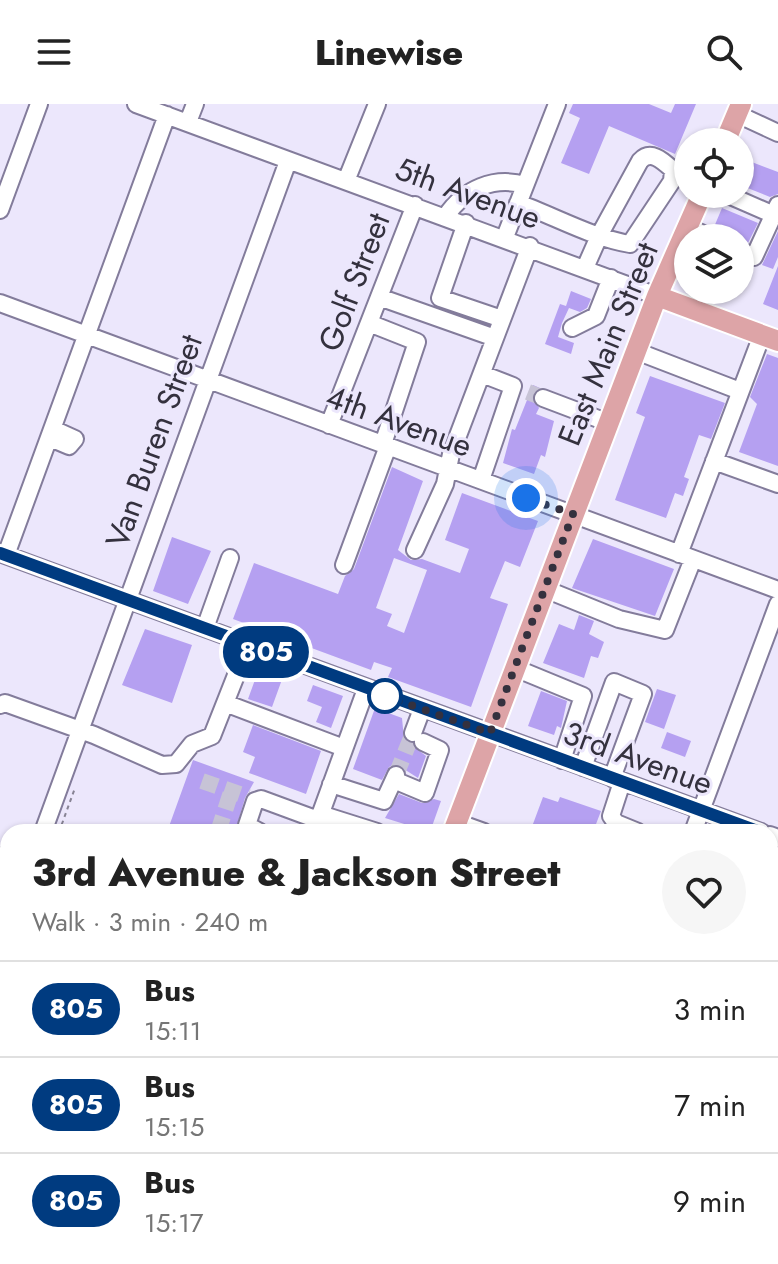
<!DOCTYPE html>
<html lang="en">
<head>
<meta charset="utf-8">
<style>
	body { margin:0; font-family:Jost,sans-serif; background:#f6f6f6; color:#222; height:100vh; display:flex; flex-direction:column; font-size:30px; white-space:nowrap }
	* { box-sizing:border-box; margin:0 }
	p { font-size:26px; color:#767676 }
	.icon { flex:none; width:44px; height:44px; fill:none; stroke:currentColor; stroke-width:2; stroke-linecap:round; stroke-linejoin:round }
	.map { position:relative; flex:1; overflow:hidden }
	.drawer { position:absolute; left:0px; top:720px; width:778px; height:440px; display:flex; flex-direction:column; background:#fff; border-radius:24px 24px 0 0; box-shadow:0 2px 6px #0004 }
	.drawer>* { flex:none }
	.badge { padding:0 16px; border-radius:26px; font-size:28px; line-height:52px }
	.controls { position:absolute; left:674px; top:24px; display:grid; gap:16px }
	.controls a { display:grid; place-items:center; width:80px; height:80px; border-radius:50%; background:#fff; box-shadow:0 2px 6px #0004; font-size:40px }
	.you { position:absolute; width:40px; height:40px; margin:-20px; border:6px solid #fff; border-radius:50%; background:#1a73e8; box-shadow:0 0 0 12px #1a73e833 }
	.map>.badge { position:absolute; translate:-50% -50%; box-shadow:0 0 0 4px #fff }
	.round { display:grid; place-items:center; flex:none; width:84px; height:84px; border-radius:42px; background:#f6f6f6 }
	.head { display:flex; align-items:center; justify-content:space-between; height:136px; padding:0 32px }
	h1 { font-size:38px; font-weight:800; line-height:60px }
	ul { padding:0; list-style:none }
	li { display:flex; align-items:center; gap:24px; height:96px; padding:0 32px; border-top:2px solid #e0e0e0 }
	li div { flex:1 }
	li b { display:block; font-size:30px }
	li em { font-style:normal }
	li .badge { min-width:88px; font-weight:700; text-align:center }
	header { display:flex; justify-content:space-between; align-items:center; height:104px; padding:0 32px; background:#fff; font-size:36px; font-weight:800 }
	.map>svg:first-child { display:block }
</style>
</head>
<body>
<header><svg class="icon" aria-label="menu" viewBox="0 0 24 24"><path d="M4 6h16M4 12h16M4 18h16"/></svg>Linewise<svg class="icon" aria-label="search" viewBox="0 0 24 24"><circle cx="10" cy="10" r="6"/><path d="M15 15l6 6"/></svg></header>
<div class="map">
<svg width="778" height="1160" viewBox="0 0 778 1160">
	<rect width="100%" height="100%" fill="#ece7fc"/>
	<path fill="#9be1a8" d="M0,775H8V851L0,848Z"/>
	<path fill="#56d1ee" stroke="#4ca1b9" stroke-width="2" d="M0,889L8,892V1041L0,1035Z
		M213,1152H337L343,1160H219Z"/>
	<path fill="#b5a0f1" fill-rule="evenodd" d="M573,0H649L671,9L675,0H696L675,50L609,22L589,70L561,59L580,14L569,9Z
		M744,55L778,68V90L770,93L740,81Z
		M722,104L758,119L748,139L740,134H723L714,123Z
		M778,127V153L773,165L762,161Z
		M778,162V206L763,200Z
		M571,187L591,195L587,204L580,208L569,204L562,219L558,233L574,239L571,250L545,240L560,200L566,202Z
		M767,250L778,254V362L739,348L757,300L750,293Z
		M650,272L725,299L711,335L699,331L684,373L689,375L683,392L675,389L666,414L615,396L645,313L636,309Z
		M533,281L540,284L533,291L539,304L536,310L554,317L545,353L541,351L534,370L503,359L512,325L515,326Z
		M392,363L423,377L398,446L411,456L422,455L460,469L469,445L445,436L462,389L538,417L520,463L505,457L490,494L508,500L471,603L388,573L392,564L374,558L371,566L233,515L254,459L338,490L345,472L354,465ZM394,454L427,466L404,529L387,522L392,510L376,504Z
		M172,433L211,447L188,500L153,487Z
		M593,435L674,465L655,512L572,484Z
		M579,511L594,517L589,530L604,538L598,554L591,552L584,574L543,559L559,520L574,526Z
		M145,525L192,541L172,599L122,581Z
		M260,562L284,570L272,603L248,595Z
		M313,581L343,592L331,624L316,618L322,603L307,597Z
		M657,585L676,591L664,625L645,618Z
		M541,587L567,597L561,624L557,622L554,631L528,622Z
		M375,604L402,614L404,635L426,652L418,674L396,660L389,663L382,676L353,665Z
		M253,621L321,647L306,690L249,669L255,653L243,648Z
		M667,628L691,637L685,653L661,644Z
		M193,656L254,678L245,694L235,728H167Z
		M399,690L422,699L434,695L441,697L430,728L385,714Z
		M543,693L558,698L560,693L601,707L593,728H530Z"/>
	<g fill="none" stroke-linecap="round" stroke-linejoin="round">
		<path stroke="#c7c3d6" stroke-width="16" stroke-dasharray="16 8" stroke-linecap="butt" d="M528,288L543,294
			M396,671L413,629
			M202,677L248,693
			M218,728L231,688"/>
		<defs>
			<path id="minor" d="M136,0L657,192
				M737,10L778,29
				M188,18L195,0
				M346,77L377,0
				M726,90L774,111
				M518,99C554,112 593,134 630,140L672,77L673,66C663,57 651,45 640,57L600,130L585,164
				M0,106L39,0
				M446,112C464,85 494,72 525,81
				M466,119L440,194L502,215
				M688,123L712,134
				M505,133L557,0
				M740,147L754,153L778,101
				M379,193L495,234
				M0,199L778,486
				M369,219L417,238L383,340
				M572,224L596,212L611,174
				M636,247L740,287
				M543,294L609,319
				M329,321L415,101
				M50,334L69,342L75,335L53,325
				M714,357L778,380
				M481,376L513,282L482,270
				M415,446L445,380L451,350L530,142
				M0,449L761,728
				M679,450L762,231
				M6,451L167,11
				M344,461L388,342
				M545,485L619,515L665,526L693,455
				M205,524L230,454
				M515,564L583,592L562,656
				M225,599L344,644
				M0,601L5,599L94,631L162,661L176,660L192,640L212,632L248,541
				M413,629L422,605
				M583,663L614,578L643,590L612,674
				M394,676L425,689L440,646L423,638
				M622,678L611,712L616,719L638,728
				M331,680L384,697L396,671
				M320,710L377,728
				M456,718L484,728
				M43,728L288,57
				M260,728L247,721L255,697L261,695L318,716
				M314,728L366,585
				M693,728L778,500
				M770,731L778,734
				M0,752L8,755
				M770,903L778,882
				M770,963L778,966
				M770,1034L778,1037
				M609,1152L631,1160
				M385,1157L397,1152"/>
			<path id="major" d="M725,38L741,0
				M657,192L778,237
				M453,728L657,192L702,90
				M153,1160L164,1152
				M187,1160L197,1152"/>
		</defs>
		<use href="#minor" stroke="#837c9b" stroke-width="20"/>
		<use href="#major" stroke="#fff" stroke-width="24"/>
		<path stroke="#878394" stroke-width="2" stroke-dasharray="4 4" stroke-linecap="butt" d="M59,728L75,684
			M0,771H8
			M0,853L8,856
			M365,1152L370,1160"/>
		<use href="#minor" stroke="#fff" stroke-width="16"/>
		<use href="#major" stroke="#dda4a7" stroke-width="20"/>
	</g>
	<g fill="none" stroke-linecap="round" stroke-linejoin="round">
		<defs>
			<path id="line" d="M0,449L760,728"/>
		</defs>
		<use href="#line" stroke="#fff" stroke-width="18"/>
		<use href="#line" stroke="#003b80" stroke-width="12"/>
		<path stroke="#34313e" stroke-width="8" stroke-dasharray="0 14.4" d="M385,592L490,629L573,410L526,394"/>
	</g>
	<circle fill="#fff" stroke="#003b80" stroke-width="4" cx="385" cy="592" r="16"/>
	<g text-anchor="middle" stroke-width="6" stroke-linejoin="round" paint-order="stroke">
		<g font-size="32" fill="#34313e" stroke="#ece7fc">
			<text transform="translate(468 89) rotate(20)" y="11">5th Avenue</text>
			<text transform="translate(354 178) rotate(-69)" y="11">Golf Street</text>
			<text transform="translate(608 240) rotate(-68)" y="11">East Main Street</text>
			<text transform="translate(399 317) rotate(20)" y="11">4th Avenue</text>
			<text transform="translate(154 337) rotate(-70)" y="11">Van Buren Street</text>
			<text transform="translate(638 654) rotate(20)" y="11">3rd Avenue</text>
		</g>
	</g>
</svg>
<div class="controls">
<a><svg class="icon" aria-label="locate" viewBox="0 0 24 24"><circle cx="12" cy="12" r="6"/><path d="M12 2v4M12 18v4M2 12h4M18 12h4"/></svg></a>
<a><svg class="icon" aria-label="layers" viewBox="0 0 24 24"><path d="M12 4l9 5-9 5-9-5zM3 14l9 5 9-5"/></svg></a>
</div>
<div class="you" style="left:526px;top:394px"></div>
<b class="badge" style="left:266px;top:548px;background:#003b80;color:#fff">805</b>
<section class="drawer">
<div class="head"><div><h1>3rd Avenue &amp; Jackson Street</h1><p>Walk · 3 min · 240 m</p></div><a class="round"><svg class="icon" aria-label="heart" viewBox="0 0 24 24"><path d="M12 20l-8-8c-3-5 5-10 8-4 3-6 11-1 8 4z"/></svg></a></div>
<ul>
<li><span class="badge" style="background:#003b80;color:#fff">805</span><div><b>Bus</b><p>15:11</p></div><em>3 min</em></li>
<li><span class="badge" style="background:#003b80;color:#fff">805</span><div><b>Bus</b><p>15:15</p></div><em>7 min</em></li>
<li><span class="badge" style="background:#003b80;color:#fff">805</span><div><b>Bus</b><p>15:17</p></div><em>9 min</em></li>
</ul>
</section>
</div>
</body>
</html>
